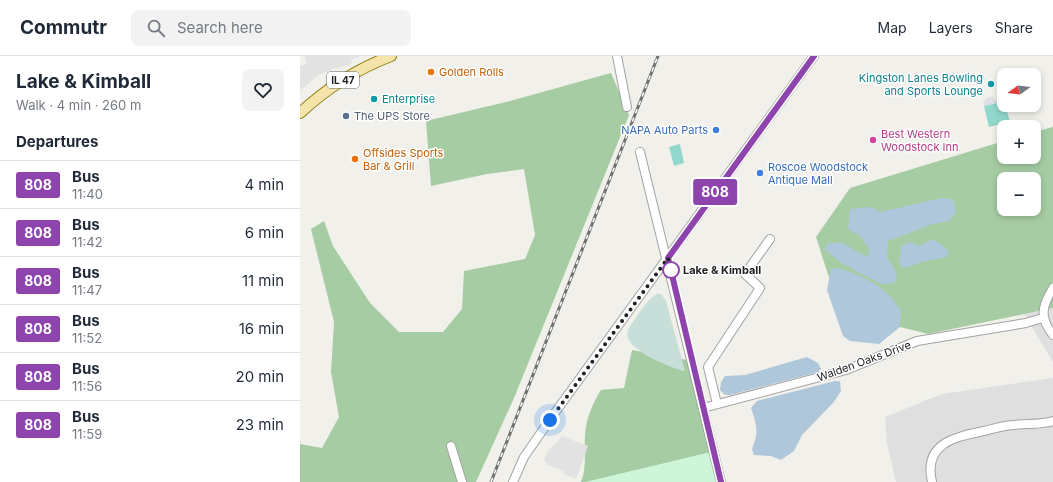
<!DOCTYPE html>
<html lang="en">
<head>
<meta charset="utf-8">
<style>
	body { margin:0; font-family:Inter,sans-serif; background:#f2f2f3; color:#1f2937; height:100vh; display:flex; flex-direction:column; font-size:15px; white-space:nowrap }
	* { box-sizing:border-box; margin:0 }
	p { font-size:13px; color:#747a83 }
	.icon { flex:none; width:22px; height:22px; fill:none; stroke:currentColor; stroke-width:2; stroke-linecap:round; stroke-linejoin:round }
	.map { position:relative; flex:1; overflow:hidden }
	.drawer { display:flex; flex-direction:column; background:#fff; width:300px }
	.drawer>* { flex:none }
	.badge { padding:0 8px; border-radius:3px; font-size:14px; line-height:26px }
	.needle { width:26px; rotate:256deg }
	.buttons { position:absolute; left:697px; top:12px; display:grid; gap:8px }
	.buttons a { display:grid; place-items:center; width:44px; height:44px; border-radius:8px; background:#fff; box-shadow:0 2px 6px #0003; font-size:20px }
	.you { position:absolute; width:20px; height:20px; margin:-10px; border:3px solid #fff; border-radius:50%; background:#1a73e8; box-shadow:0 0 0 6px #1a73e833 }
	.map>.badge { position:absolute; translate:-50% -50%; box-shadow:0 0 0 2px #fff }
	h2 { padding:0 16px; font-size:15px; line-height:36px }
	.round { display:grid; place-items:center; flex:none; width:42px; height:42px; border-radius:8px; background:#f2f2f3 }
	.headline { display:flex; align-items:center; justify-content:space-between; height:68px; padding:0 16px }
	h1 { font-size:19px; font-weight:700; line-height:30px }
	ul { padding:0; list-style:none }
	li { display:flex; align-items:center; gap:12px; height:48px; padding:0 16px; border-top:1px solid #e0e1e3 }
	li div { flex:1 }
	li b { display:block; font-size:15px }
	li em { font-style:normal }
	li .badge { min-width:44px; font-weight:700; text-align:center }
	header { display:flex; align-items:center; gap:24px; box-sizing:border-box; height:56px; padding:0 20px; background:#fff; border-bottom:1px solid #e0e1e3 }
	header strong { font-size:19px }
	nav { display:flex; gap:22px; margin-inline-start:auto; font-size:14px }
	.search { width:280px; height:36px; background:#f2f2f3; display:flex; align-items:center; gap:10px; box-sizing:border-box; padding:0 14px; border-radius:8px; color:#747a83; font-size:15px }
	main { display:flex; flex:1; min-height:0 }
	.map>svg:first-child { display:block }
</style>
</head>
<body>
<header>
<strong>Commutr</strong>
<div class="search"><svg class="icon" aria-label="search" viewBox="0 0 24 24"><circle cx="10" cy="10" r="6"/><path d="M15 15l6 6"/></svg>Search here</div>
<nav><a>Map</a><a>Layers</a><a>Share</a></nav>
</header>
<main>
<section class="drawer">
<div class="headline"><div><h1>Lake &amp; Kimball</h1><p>Walk · 4 min · 260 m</p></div><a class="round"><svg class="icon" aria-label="heart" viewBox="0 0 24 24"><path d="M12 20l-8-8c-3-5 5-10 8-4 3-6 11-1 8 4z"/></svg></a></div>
<h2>Departures</h2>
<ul>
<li><span class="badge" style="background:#8e44ad;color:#fff">808</span><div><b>Bus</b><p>11:40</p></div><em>4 min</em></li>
<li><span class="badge" style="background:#8e44ad;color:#fff">808</span><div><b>Bus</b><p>11:42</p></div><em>6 min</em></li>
<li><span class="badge" style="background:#8e44ad;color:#fff">808</span><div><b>Bus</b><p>11:47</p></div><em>11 min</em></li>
<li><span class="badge" style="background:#8e44ad;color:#fff">808</span><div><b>Bus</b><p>11:52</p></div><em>16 min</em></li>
<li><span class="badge" style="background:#8e44ad;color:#fff">808</span><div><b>Bus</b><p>11:56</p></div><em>20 min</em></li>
<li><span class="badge" style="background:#8e44ad;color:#fff">808</span><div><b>Bus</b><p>11:59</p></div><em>23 min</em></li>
</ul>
</section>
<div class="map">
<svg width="753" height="426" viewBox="0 0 753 426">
	<rect width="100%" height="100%" fill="#f1f0ea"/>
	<path fill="#e0dfdf" d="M753,252V306L724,258Z
		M753,322V426H596L587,387L585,361L642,338Z"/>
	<path fill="#a6cca3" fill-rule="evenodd" d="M311,17L329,59L214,342L176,426H0V388L22,392L39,361L31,316L34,266L11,173L24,165L33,190L70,247L99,276H143L162,253L164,215L225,203L235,179L224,113L187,118L131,130L126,65L206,46Z
		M753,71V252L628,278L540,256L516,181L550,132L704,85V101H734V76ZM704,123H734V153H704Z
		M332,294L387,304L417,426H281C287,411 284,396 285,380C286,362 292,349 301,334L324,332Z"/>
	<path fill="#c8ded8" d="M357,238H361L366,245L385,315C372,313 331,295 328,282C325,274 333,267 337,260C343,251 348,244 357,238Z"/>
	<path fill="#cdf5d8" d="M411,396L418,426H285Z"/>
	<path fill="#90d8cb" d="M704,45L710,66L689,71L684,50Z
		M380,88L384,107L374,110L369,91Z"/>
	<path fill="#e2e2e2" d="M5,0H59L60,1L51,3L52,8L32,13L19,19L0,34V10L7,8Z
		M262,380L288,390L276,423L263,418L264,415L248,409L244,404L247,396Z"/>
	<path fill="#e0dee7" d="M704,38V45L684,50L683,45L686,44V42L693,40L694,44L701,43V39Z"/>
	<path fill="#afc7da" d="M641,142L653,143L656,156L649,165L633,168L588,185L587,201L597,218L595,227L581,228L543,208L524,193L528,187H542L567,201L570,194L561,181L548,173L550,153L571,151L580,156Z
		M633,183L649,195L647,201L625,205L605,212L599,208L601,190L610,186L619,190Z
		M531,212C547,211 578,228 589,239C594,244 597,250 601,254L600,271L579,288L550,285L543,280L527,234Z
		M507,301L518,307L521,313L518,316L430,339H425L420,334L421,326L425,320L445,319Z
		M535,325H540L541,335L533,347L502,379L494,395L481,404L471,400L454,399L452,393C459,375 457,370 451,352L457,345Z"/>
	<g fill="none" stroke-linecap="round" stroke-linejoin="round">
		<defs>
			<path id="minor" d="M317,0L327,51
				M340,96L421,426
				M753,232C742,250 739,261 753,279
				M729,266L743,262
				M417,348L408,311L460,232L445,218L470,183
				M403,352L546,314L617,285L726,267
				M151,390L162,426
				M213,426L224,401L254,358L514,0
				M632,426C623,387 655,381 684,375C693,373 704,369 714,369C728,367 739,369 753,365"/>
			<path id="major" d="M0,57C27,32 57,13 91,0"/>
		</defs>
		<use href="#minor" stroke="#a3a3a3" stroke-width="10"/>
		<use href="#major" stroke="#91810f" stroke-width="12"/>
		<use href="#minor" stroke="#fff" stroke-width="8"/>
		<use href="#major" stroke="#f4e4ac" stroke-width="10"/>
		<defs>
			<path id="rail" d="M191,426L358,0"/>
		</defs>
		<use href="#rail" stroke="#707070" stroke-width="3"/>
		<use href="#rail" stroke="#fff" stroke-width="1.5" stroke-dasharray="4.5" stroke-linecap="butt"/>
	</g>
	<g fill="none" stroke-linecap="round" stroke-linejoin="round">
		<defs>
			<path id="line" d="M421,426L368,202L514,0"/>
		</defs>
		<use href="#line" stroke="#fff" stroke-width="9"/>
		<use href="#line" stroke="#8e44ad" stroke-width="6"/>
		<path stroke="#222" stroke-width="4" stroke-dasharray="0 7.2" d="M250,364L368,202L371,214"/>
	</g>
	<g fill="#e8710a" stroke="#fff" stroke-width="1.5">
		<circle cx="131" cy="16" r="4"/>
		<circle cx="55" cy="103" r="4"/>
	</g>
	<g fill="#0f9aa8" stroke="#fff" stroke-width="1.5">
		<circle cx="691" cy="28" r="4"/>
		<circle cx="74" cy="43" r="4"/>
	</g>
	<circle fill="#5c6f8a" stroke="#fff" stroke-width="1.5" cx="46" cy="60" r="4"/>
	<g fill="#3f7fe0" stroke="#fff" stroke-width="1.5">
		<circle cx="416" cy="74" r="4"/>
		<circle cx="460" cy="117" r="4"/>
	</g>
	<circle fill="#d1479c" stroke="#fff" stroke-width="1.5" cx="573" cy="84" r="4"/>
	<circle fill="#fff" stroke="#8e44ad" stroke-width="2" cx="371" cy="214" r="8"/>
	<g text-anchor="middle" stroke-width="3" stroke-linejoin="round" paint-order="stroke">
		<rect fill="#fff" stroke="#646464" stroke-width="1" x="27" y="16" width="32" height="16" rx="3"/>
		<g font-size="10" font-weight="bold" fill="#222">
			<text x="43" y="28">IL 47</text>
		</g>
		<g font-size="11" fill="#c56008" stroke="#fff" text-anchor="start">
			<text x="139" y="20">Golden Rolls</text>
			<text x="63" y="101">Offsides Sports<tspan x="63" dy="13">Bar &amp; Grill</tspan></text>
		</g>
		<g font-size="11" fill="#0d838f" stroke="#fff" text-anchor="end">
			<text x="683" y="26">Kingston Lanes Bowling<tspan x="683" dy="13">and Sports Lounge</tspan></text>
			<text x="82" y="47" text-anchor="start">Enterprise</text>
		</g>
		<g font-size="11" fill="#4e5e75" stroke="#fff" text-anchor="start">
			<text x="54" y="64">The UPS Store</text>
		</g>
		<g font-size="11" fill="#366cbe" stroke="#fff" text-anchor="end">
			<text x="408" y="78">NAPA Auto Parts</text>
			<text x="468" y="115" text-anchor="start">Roscoe Woodstock<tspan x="468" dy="13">Antique Mall</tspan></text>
		</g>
		<g font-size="11" fill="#b23c85" stroke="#fff" text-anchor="start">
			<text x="581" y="82">Best Western<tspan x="581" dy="13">Woodstock Inn</tspan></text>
		</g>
		<g font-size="11" font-weight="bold" fill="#222" stroke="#fff" text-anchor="start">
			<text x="383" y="218">Lake &amp; Kimball</text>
		</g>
		<g font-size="11" fill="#222" stroke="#fff">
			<text transform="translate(564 305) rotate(-20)" y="4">Walden Oaks Drive</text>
		</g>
	</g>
</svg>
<div class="buttons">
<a><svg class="needle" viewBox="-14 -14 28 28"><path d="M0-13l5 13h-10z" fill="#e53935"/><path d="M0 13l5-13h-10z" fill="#747a83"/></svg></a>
<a>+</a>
<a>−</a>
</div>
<div class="you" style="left:250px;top:364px"></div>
<b class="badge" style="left:415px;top:136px;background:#8e44ad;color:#fff">808</b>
</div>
</main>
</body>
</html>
